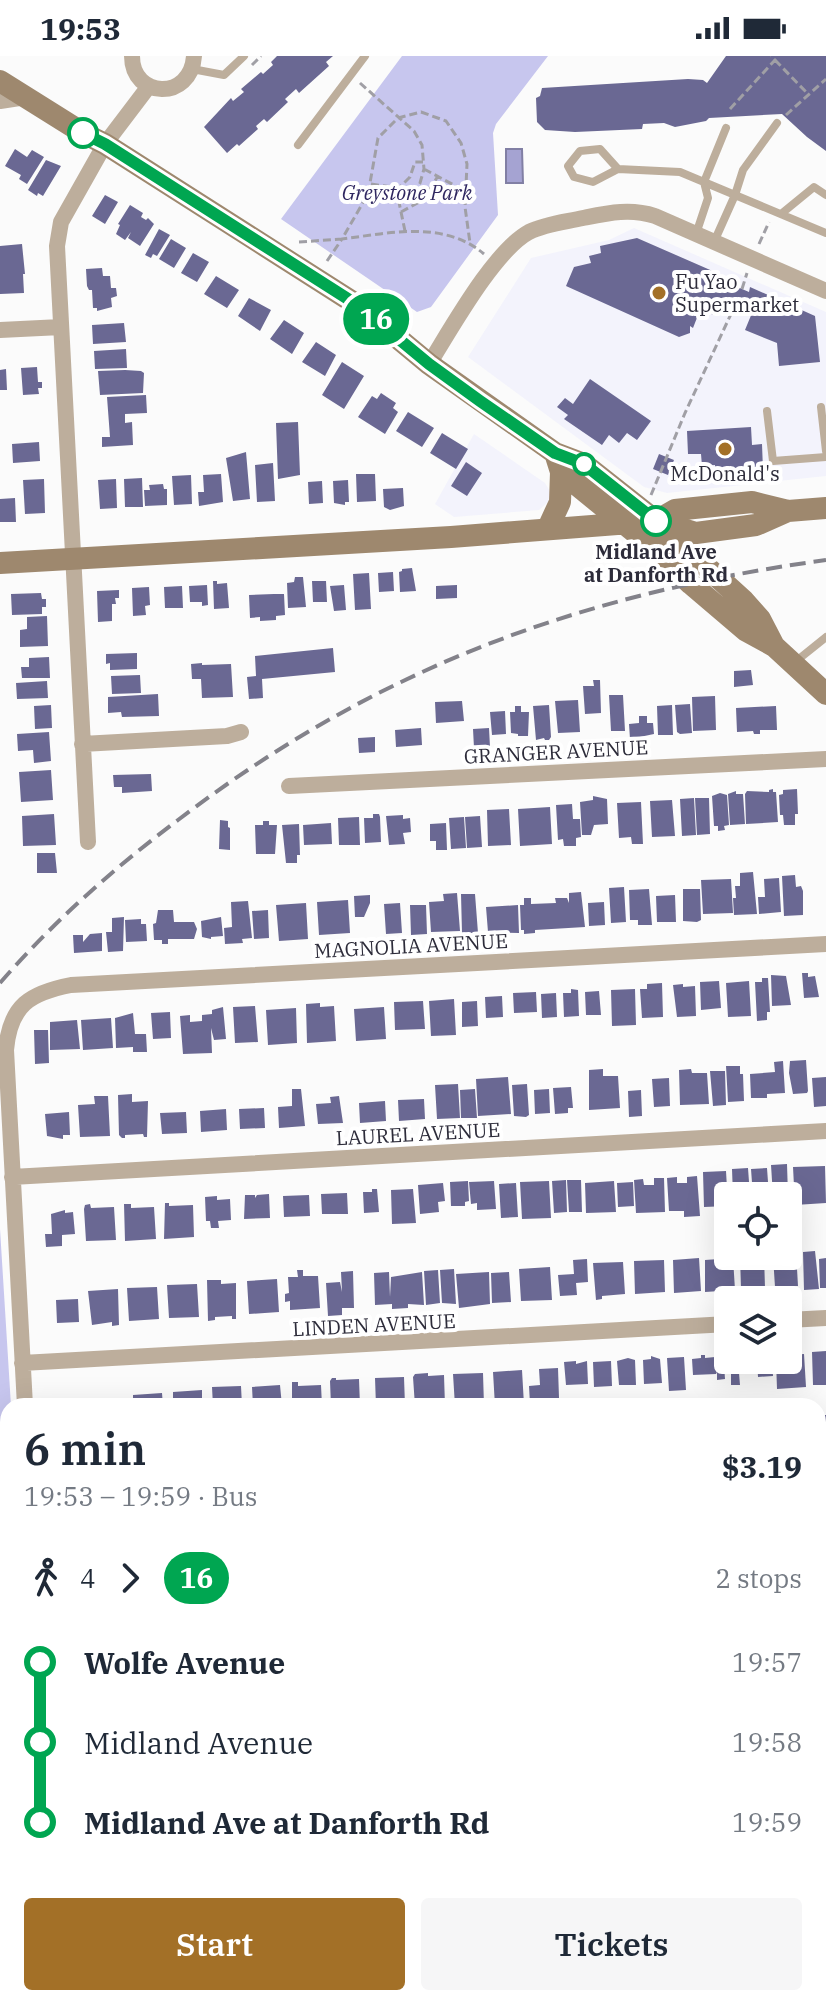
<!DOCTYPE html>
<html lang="en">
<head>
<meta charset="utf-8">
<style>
	body { margin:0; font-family:"IBM Plex Serif",serif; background:#f6f6f7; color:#1f2937; height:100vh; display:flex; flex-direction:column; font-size:30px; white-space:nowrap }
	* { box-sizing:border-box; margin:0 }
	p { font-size:26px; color:#747a83 }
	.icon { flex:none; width:44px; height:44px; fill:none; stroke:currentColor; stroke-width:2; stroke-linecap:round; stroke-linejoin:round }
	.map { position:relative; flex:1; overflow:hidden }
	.details { position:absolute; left:0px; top:1342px; width:826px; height:608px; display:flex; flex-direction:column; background:#fff; border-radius:24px 24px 0 0; box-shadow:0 8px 32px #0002 }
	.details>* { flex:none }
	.badge { padding:0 16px; border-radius:26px; font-size:28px; line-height:52px }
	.fabs { position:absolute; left:714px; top:1126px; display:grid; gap:16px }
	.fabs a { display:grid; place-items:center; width:88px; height:88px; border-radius:8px; background:#fff; box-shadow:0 8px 32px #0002; font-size:40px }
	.map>.badge { position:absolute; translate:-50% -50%; box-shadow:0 0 0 4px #fff }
	.legs { display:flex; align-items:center; gap:12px; height:88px; padding:0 24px; font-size:26px }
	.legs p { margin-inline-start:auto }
	.head { display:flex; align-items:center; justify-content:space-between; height:136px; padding:0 24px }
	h1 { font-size:44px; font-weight:600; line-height:60px }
	.primary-button { display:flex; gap:16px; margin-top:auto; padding:16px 24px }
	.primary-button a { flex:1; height:92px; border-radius:8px; background:#a37027; color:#fff; font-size:32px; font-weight:600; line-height:92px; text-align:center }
	.primary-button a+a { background:#f6f6f7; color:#1f2937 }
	ul { padding:0 24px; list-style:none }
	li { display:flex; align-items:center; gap:28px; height:80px; font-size:30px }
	li i { display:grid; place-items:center; width:12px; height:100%; margin:0 10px; background:currentColor }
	li i::after { content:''; width:20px; height:20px; margin:-10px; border:6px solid; border-radius:50%; background:#fff }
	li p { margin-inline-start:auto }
	li:first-child i { background:linear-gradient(#0000 50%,currentColor 0) }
	li:last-child i { background:linear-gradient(currentColor 50%,#0000 0) }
	.status { display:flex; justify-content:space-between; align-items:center; height:56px; padding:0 40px; background:#fff; direction:ltr }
	.status svg { height:22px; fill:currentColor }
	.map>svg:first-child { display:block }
</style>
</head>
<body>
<div class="status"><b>19:53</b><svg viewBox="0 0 49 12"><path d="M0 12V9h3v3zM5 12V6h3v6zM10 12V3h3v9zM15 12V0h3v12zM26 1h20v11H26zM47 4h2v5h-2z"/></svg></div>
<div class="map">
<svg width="826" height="1950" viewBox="0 0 826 1950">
	<rect width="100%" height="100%" fill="#fbfbfb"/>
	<path fill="#f3f3fc" d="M634,172L826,256V420L667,437L644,431L468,301L531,202L609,184Z
		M474,378L545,427L551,437L548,446L539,454L454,461L435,448Z
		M0,1504H8V1836L0,1837Z"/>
	<path fill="#c7c6ee" d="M402,0H548L496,68L493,77L498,159L431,251L417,256L281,163Z
		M0,1173L11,1350H8V1504H0Z"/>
	<path fill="#a5a3d2" stroke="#817fa4" stroke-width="2" d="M506,93H522L523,127H506Z"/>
	<path fill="#6a6893" d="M277,0H333L326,6L329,10L299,37L296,33L285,43L288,46L267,66L264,63L256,70L258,73L239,90L237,88L227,97L204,71L231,42L233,45L244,36L241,33L261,16L263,18L273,9L271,6Z
		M726,0H826V95L807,81L782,58L709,62L706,65L675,71L664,67L643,68L642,73L575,76L545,74L537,66L536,42L540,40L542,32L688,23L703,24L707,27Z
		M15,93L27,101L32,94L44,101L27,128L19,123L21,119L5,110Z
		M46,104L61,110L43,140L38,137L37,140L28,134Z
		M105,139L118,146L105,168L92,160Z
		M130,149L143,157L141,161L146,164L148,162L154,168L140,190L128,182L131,176L125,184L116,178L120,169L118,168Z
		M159,173L170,179L157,200L153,198L151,202L145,199Z
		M637,182L740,227L738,231L742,233L749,236L750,231L815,260L820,306L779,310L777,287L745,274L752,257L741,252L743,248L733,243L729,252L718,248L714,259L700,254L693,272L690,270V277L679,281L566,230L574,211L591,207L589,200L601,197L600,190Z
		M171,183L186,192L174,212L159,203Z
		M22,188L25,218H23L24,237L0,238V190Z
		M193,197L209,206L197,226L181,217Z
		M102,212L103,220H110L111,232H116L117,240L111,242L112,251L97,255V252H93L92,234H89L87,230L86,213Z
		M216,220L239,234L227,252L204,238Z
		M249,242L271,254L260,275L238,260Z
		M284,264L304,277L292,298L270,283Z
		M124,267L126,286L93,288L92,269Z
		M316,286L336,299L325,320L302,306Z
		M126,293L127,312L95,313L94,295Z
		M342,306L364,320L344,353L322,339Z
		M37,311L38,326H42V332H38L39,338L23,339L21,312Z
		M6,313L7,334H0V314Z
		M125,314L141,315L144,317L143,337L100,339L98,315Z
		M590,323L651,365L637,384L627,377L619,387L609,379L602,389L564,363L568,359L557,351L565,342L573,348Z
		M381,337L396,347L393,352L398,356L385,378L358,361L372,340L377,343Z
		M146,339L147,357L125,358V367L132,366L133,389L102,391V381H110L107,341Z
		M408,356L434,372L422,391L396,375Z
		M298,366L300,419L278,423L276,367Z
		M751,371L752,389L762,388L763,414L739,415V420L715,421V409L702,410L701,398H688L687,375Z
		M442,377L468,393L456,413L430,397Z
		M39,386L40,405L13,407L12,388Z
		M246,396L250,443L233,445L226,402Z
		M659,398L674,404L668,419L653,413Z
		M466,406L482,417L467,440L451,430Z
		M273,407L275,445L257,446L255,409Z
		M221,418L223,446L199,450L198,436H204L203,419Z
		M356,418H375L376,445L357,446Z
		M191,419L192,448L174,449L172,420Z
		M142,422L143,451H125L124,423Z
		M44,423L45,457L25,458L23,424Z
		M116,423L117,452L100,453L98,424Z
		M348,424L349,446H345V449L334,447L333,425Z
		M322,425L323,447L309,448L308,426Z
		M163,428L164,433H167V449L145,450L144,434H150L149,429Z
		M403,432L404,450L390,454L384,451L383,433Z
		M15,442L16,466H0V443Z
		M412,512L416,535L400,536L399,516L402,515V513Z
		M393,516L394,535L379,536L378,517Z
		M369,517L371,553L355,554L353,518Z
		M295,521H303L306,551L288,552L287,527L294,526Z
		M213,525H217V528L227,527L229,552L214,553Z
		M312,525H326L327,546H313Z
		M207,529L208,549L202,550V546H190L189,530Z
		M344,529L346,554L334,555L330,530Z
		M457,529V542L436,543V530Z
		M182,530L183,552H165L164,531Z
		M149,531L150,549L145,550L146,559L133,560L132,532Z
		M119,534V542H115L116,548H112V565L98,566L97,535Z
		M41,537L42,543H46V551H42V558L12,559L11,538Z
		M274,538H284L285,559L276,560V564L260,565V561L250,562L249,539Z
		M47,560L48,590L20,591V574L27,573V561Z
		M333,592L335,616L262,623L263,642L249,643L247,621L256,620L255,600Z
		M137,597V613L110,614V607L106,608V598Z
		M49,601L50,622H22L21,611H29V602Z
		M202,607V609L231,608L233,641L202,642L201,623H192L191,608Z
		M751,614L753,629L734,631V615Z
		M140,619L141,637L112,638L111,620Z
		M593,624H600L601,657L585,658L583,630H594Z
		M47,625L48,642L17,643L16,627Z
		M158,638L159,660L122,661L121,656L108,657V641Z
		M609,639H623L625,675H611Z
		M715,640L716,674L693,675L692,641Z
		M578,644L580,676L558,677L555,645Z
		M462,645L464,665L436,667L435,646Z
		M690,648L692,677L680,678L677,676L675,649Z
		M51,649L52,672L35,673L34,650Z
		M549,649L551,681L549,684H545L544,682L536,684L533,650Z
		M672,649L673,679H658L657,650Z
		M515,650H521V656H529L528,680H518V678L511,677L510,656H515Z
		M776,650L777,674H760V678H754L753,675L737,676L736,652Z
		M505,655L506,678L492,679L490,656Z
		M639,660H647V667H653L654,678L630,683L629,668L639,667Z
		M421,672L422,689L396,691L395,674Z
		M489,672L490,691L474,692L473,673Z
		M49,676L51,705L34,707L33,694L18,695L17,678Z
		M375,681V696L359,697L358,682Z
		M51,714L53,744L21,746L19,716Z
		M151,718L152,735L122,737V731H114L113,719Z
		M773,733V736H776L778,766L746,768L745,738L747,735L769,736V734Z
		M797,733L798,758H795V769H784L783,759H780L779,739L783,738V734Z
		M736,735V738H743L745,768L730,769L728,738Z
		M720,737L727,739L729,769L724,770L725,774L718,775V770H714L712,740Z
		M593,740L607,743L608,768L594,769L591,779H582L580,746L593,744Z
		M694,742L696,779L682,780L680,743Z
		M695,742H709L710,778L697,779Z
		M672,744L675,780L652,781L650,745Z
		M641,746L643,788H632L631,781L619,782L617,747Z
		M572,748L573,763H580L581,781L576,782V790H564L563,783L558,784L556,749Z
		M550,751L552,788L520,790L518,753Z
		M509,753L511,789L488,790L487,754Z
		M54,758L56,789L23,790L22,760Z
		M373,758H379L380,761L381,786L365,787L364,762H373Z
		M403,759V763L410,762L411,776L403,777L405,788L389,789L386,760Z
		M480,760L482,791L467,792L465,761Z
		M359,761L360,789H339L338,762Z
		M464,761L466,792L451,793L449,762Z
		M220,764L228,765V771L230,772V794L219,793Z
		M263,765H269V769H277L275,798H256L255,769H263Z
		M331,767L332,788L304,789L303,769Z
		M446,767L447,794H436V785H430V768Z
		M299,768L300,799H297V807H286L282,769Z
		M37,797H55L57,817H37Z
		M753,816L757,858L734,859L733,842H736L735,830H740V817Z
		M795,819L796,831L801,830L803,835V859L784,860L782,820Z
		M779,822L781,856L759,858L758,841H765L764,823Z
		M731,823L733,857L703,858L701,824Z
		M624,831L626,866L611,867L609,832Z
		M649,833L652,869H638V864H630L629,834Z
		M683,833H700L701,864L697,866L683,865Z
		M581,836L585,871L535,874V877L524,878V874H521L520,849H524V842H531V848L556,847L555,842H567L569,847V837Z
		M457,837L460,875L431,876L429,846L444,845L443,838Z
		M461,838H475L478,877H462Z
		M370,839V847L364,861H355L354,840Z
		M675,839L676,866H657L656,840Z
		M348,844L350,877L319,879L317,846Z
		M248,845L252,882L242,883L243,887L225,888L224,872L232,871L231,846Z
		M604,846L605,869L589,870L588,847Z
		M306,847L308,883L279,885L276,849Z
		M400,847L402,877L386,878L384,848Z
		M410,849H426L427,878L411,879Z
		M518,849L519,877L488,876L486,851Z
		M158,854H173L174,866H194L197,873L194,883H168V888H162V884H154L153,868L156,867Z
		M268,854L269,882L254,883L252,855Z
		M124,861L123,895L108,896L106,876H112V862Z
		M221,861L223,880L211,881V883L202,881L201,865Z
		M141,863V868H146L147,885L126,886L125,864Z
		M102,877V895L74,897L73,879H83V886L90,878Z
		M802,917H808V921L815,920L819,941L804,942Z
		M771,919L786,920L791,949L772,950Z
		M762,922H768L770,956H767V964L757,965L755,926H762Z
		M719,925L721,952L701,954L700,926Z
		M749,925L751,960L728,961L726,927Z
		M662,927L663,961L642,962L640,933H647V928Z
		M683,928V931L695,930L696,960L677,961L673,929Z
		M571,933L578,934L579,960L564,961L563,937H571Z
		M635,933L636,969L612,970L611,934Z
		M599,935L601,959H586L585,936Z
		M536,936L537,956L514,957L513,937Z
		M556,937L557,961L542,962L541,938Z
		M502,940L503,961L486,962L485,941Z
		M454,943L456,979L431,980L429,945Z
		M423,945L425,973L395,974L394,946Z
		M477,945L478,970L462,971V946Z
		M320,947V951L334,950L336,985L307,987L306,948Z
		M255,950L258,986L235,987L233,951Z
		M223,951L226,983L214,984L211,972L212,997L183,998L180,960L190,959V966L202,965V959L212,958V954Z
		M384,951L386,983L356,985L354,953Z
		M296,952L297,987L268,989L266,954Z
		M170,956L171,982L153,983L151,957Z
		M133,957L135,978H146L147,996H133V991L116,992L115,962Z
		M111,962L113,992L83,994L81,964Z
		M77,964L80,993L50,994V966Z
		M34,974H48L49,1007L35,1008Z
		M806,1004L808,1035L807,1037L793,1038L789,1017L790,1005Z
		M783,1005L785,1037L767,1038V1042H751L750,1018L775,1016L774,1006Z
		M726,1010H740V1018H743L744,1045L728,1046Z
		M603,1013V1020H618L620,1052L589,1054V1014Z
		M691,1013L692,1017H707L709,1048L680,1049L679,1014Z
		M710,1015H725L726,1049L713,1050Z
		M508,1021L511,1058L478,1060L476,1023Z
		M826,1021V1050L814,1051L812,1022Z
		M669,1022L670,1050L654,1051L652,1023Z
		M458,1028L460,1062L437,1063L435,1029Z
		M527,1028L529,1059L526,1061L514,1060L512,1029Z
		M571,1031L573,1052H568V1057L555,1058L553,1032Z
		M292,1033H301L305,1070L279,1072L278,1051L292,1050Z
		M475,1033L477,1062H461L460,1034Z
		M549,1033L550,1057L535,1058L534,1034Z
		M641,1034L642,1060L629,1061L628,1035Z
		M132,1038V1046L148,1045L147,1081H144L143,1078L125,1079V1082H122L119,1079L118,1039Z
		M94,1040H108L110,1080L80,1081L78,1049L95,1048Z
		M339,1040L343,1067L318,1068L316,1048L331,1047L330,1041Z
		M424,1043L425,1063L399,1065L398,1044Z
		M385,1045L386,1065L360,1067L359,1047Z
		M264,1052L265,1072L240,1073L239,1053Z
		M226,1053L227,1074L201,1076L200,1055Z
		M69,1056L70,1079H63V1083L47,1080L45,1058Z
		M186,1056L187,1077L162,1078L160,1057Z
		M787,1108L788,1140H773L771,1109Z
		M825,1110L826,1147L795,1149L793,1111Z
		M748,1112L750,1140H733L732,1113Z
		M767,1112L769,1140H753L751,1113Z
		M726,1115L728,1150L704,1151L703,1116Z
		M697,1120L700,1160L684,1161V1155H669L667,1122L677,1121V1127H687V1121Z
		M654,1122H664L665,1156L636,1157L634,1124L643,1123L644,1129H654Z
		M566,1124L567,1156L554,1157L552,1125Z
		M567,1124H581L582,1156H569Z
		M468,1125L469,1145L465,1146V1150H451L450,1126Z
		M494,1125L496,1153L477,1154V1147L471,1148L469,1126Z
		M549,1125L551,1162L522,1163L520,1126Z
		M614,1125L616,1156L586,1157L585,1127Z
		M633,1126L634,1150L618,1151L617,1127Z
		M443,1127L445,1145L438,1146L439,1156L420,1158L418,1129Z
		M516,1127L518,1161L501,1162L499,1128Z
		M372,1133H377L379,1156L364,1157L363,1136H372Z
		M413,1133L416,1167L392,1168L391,1134Z
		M347,1137L348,1158H322L321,1138Z
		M269,1138L270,1162L244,1163L245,1139H255V1142L257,1139Z
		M309,1139L310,1160L284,1161L283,1140Z
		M217,1140V1144L230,1143L231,1164L218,1165L219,1172H211L210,1165H206L205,1141Z
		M165,1147H169V1150L193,1149L194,1181L164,1183Z
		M90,1148L91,1152L114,1151L116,1184L86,1185L84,1153L85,1149Z
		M124,1148H131V1152L154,1151L156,1183L125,1185Z
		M65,1154V1157L73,1156L75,1178L62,1179V1190L46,1191L45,1178H52L51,1158Z
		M788,1195H796L798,1230L775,1231L773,1200H788Z
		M815,1195L819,1233L804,1234L803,1196Z
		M740,1200H764L765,1232L741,1233Z
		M699,1202L701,1235L674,1237L673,1204Z
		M733,1202L735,1234L705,1236V1204Z
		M826,1202V1232H820L819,1203Z
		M587,1203L588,1226L576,1227L577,1239L560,1240L558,1219L574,1218L573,1204Z
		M664,1204L665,1236L635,1238L634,1205Z
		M623,1206L625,1238L602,1240V1243L596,1244L593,1207Z
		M550,1211L552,1244L521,1245L519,1213Z
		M454,1213L456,1248L442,1247L440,1214Z
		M297,1214H303V1220H318L320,1252L290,1254V1245L285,1246V1238L289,1237L288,1221H298Z
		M438,1214L440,1247L426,1249L424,1215Z
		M353,1215L354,1252H342V1259L328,1260L326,1227L340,1226L342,1236L341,1216Z
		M389,1216L390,1241L391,1221L422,1216L424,1249L408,1248V1252L392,1253V1248L375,1249L374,1217Z
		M489,1216L490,1248L459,1252L456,1218Z
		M509,1216L511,1246L492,1247L491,1217Z
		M277,1223L279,1256L249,1258L247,1225Z
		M207,1224H221V1228L236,1227V1263H232V1260L215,1261V1264L208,1265Z
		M197,1228L199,1261L169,1262L167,1229Z
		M157,1231L159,1263L129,1265L127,1232Z
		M118,1233L119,1269L112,1270V1266L92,1269L88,1235Z
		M78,1243L79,1266L57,1267L56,1244Z
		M826,1295V1329H813L812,1296Z
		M804,1298L806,1331L777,1333L776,1304H788V1299Z
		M701,1299H705V1302L715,1301V1308H724L725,1323L717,1324V1316L716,1318L693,1319L692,1303L701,1302Z
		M651,1300L660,1303L662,1327L644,1328L643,1304L651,1303Z
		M684,1301L686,1334L669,1335L667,1302Z
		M628,1302L635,1304L636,1329H619L617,1305Z
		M726,1304H745L746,1317H739L740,1329H731V1318H726Z
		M757,1304H772L773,1320L758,1321Z
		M576,1305V1308L587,1305L588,1328L566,1329L564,1306Z
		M611,1305L612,1330L594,1331L593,1306Z
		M558,1312L559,1342L541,1343V1347L530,1348L529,1330L540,1329L539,1313Z
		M522,1314L524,1349L495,1350L493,1316Z
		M428,1317V1320L444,1319L445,1350H415L413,1321L415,1318Z
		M483,1317L484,1350H455L453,1318Z
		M404,1321L405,1350H376L375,1322Z
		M332,1322H336V1324L359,1323L360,1350H331L330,1325Z
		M292,1326H298V1330L321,1329L322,1350H292Z
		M280,1329L282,1350H253L252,1331Z
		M241,1330L242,1350H213L212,1331Z
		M202,1334V1350H173V1336Z
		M162,1337L163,1350H133V1339Z
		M83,1343V1350H52V1345Z
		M124,1343V1350H94V1345Z
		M818,1359H826V1378H818Z
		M826,1409V1434L818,1435V1410Z
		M818,1512H826V1540H818Z
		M826,1566V1586L818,1587V1567Z
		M823,1588L826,1616H818V1589Z
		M818,1621H826V1641H818Z
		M0,1630H8V1750L0,1751Z
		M0,1885H8V1900H0Z
		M818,1929H826V1950H807V1942H818Z
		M95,1942H129V1950H96Z
		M433,1942H453V1950H433Z
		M492,1942H521V1950H493Z
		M617,1942H634L635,1950H616Z
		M694,1942H716V1950H695Z
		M722,1942H741V1950H722Z
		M751,1942H770L771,1950H752Z
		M781,1942H800V1950H781Z
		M608,1943L609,1950H589V1944Z
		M668,1943V1950H645V1946Z
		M579,1944V1950H560L559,1945Z"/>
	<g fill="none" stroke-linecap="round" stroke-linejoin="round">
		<path stroke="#a09fa5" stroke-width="3" stroke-dasharray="8 4" stroke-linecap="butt" d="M775,4L808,38
			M252,9L261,0
			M360,27L414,75L422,89L424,113L420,127L414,136L398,144
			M730,53L775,4L771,0
			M786,59L826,23
			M424,113L465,135
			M371,128L399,132L410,121L415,106H423
			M396,132L405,175
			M401,156L423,144L438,120
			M299,186L342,183L368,138L378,82L398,62L421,56L446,65L461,87L467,108L465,151L470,187
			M759,188L769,166
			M327,205L342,183C390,177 444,164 484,198
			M742,233L747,217
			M651,439L685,357L737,245
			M0,1788L8,1786"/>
		<path stroke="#bdae9c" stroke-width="8" d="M192,13L224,19L244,0
			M298,89L365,0
			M618,113L600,93L580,95L568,110L574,121L593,126L618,113L680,116L826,177
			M781,158L814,131L826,139
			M696,178L708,142L704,126L726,72
			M714,186L735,139L743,114L777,67
			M821,351L826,395
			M767,355L773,405L826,401
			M795,606L826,581"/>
		<path stroke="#bdae9c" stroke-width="16" d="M132,0C132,43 191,45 194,0
			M0,45L26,41
			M0,274L61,271
			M429,308C451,273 494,195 529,176C545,168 565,166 583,162C608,157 630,152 655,160L826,235
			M82,688L227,680L241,676
			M289,730L826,703
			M88,786L57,190L61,166L105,88L149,30
			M12,1121L826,1075
			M788,1264L826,1262
			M22,1307L728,1268
			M25,1350L6,994C10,949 30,937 71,929L826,888
			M818,1475H826
			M818,1735H826
			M0,1862L8,1861
			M65,1942V1950"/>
		<path stroke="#9e886e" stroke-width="22" d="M0,25L83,77L105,88L359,250L429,308L555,397L584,408L656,465L744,545L760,563L774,590
			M555,397L561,416L653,491L691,528L745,574L774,590L826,638
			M656,465L675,454L752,446L788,455
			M548,472L560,446L561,416
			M0,507L451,481L656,465L696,477L756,469L788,455L826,452"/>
		<path stroke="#83828a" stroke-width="4" stroke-dasharray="16 8" stroke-linecap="butt" d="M0,927C53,866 114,812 178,764C377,612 579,538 826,504"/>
	</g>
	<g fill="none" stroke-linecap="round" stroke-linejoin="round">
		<defs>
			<path id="line-1" d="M83,77L105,88L359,250L429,308L480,345L555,397L584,408L656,465"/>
		</defs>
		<use href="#line-1" stroke="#fff" stroke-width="18"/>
		<use href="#line-1" stroke="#00a651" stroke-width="12"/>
	</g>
	<g fill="#fff" stroke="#00a651" stroke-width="4">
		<circle cx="83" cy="77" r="14"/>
		<circle cx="584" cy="408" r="10"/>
		<circle cx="656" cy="465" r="14"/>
	</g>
	<g fill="#a37027" stroke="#fff" stroke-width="3">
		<circle cx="659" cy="237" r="8"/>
		<circle cx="725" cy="393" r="8"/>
	</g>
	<g text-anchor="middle" stroke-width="8" stroke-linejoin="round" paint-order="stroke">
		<g font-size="20" font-style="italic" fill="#2f2760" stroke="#fff">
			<text x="407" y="144">Greystone Park</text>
		</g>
		<g font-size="20" fill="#2d2c3a" stroke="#fff" text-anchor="start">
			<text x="675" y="233">Fu Yao<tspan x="675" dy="23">Supermarket</tspan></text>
			<text x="725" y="425" text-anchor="middle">McDonald's</text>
		</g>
		<g font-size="20" font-weight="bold" fill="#2d2c3a" stroke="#fff">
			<text x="656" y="503">Midland Ave<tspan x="656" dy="23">at Danforth Rd</tspan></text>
		</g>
		<g font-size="20" fill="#2d2c3a" stroke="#fff">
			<text transform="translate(556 696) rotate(-3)" y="7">GRANGER AVENUE</text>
			<text transform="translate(411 890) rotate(-3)" y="7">MAGNOLIA AVENUE</text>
			<text transform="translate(418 1078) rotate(-3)" y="7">LAUREL AVENUE</text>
			<text transform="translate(374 1269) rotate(-3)" y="7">LINDEN AVENUE</text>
		</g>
	</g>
</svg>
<div class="fabs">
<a><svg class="icon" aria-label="locate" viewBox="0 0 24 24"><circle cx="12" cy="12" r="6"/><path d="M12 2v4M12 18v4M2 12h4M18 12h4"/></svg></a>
<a><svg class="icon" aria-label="layers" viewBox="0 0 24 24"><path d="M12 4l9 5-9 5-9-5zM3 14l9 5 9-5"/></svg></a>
</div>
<b class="badge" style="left:376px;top:263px;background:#00a651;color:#fff">16</b>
<section class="details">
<div class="head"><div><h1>6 min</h1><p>19:53 – 19:59 · Bus</p></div><b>$3.19</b></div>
<div class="legs"><svg class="icon" aria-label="walk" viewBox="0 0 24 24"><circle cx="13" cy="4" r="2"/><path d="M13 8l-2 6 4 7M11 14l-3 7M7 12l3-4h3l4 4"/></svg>4<svg class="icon" aria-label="forward" viewBox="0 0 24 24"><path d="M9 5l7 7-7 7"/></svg><b class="badge" style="background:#00a651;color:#fff">16</b><p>2 stops</p></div>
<ul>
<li><i style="color:#00a651"></i><b>Wolfe Avenue</b><p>19:57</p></li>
<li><i style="color:#00a651"></i><span>Midland Avenue</span><p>19:58</p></li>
<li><i style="color:#00a651"></i><b>Midland Ave at Danforth Rd</b><p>19:59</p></li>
</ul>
<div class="primary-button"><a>Start</a><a>Tickets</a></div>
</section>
</div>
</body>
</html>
